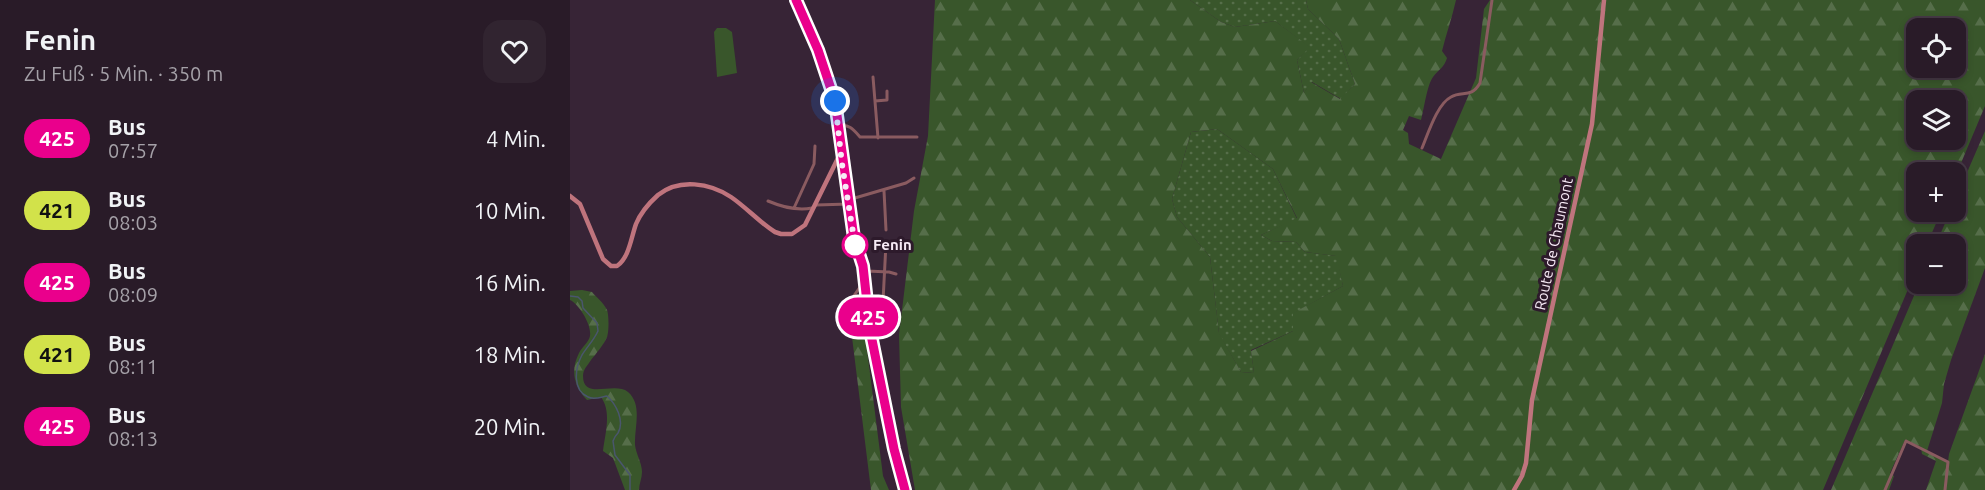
<!DOCTYPE html>
<html lang="de">
<head>
<meta charset="utf-8">
<style>
	body { margin:0; font-family:Ubuntu,sans-serif; background:#312430; color:#f1f3f6; height:100vh; display:flex; flex-direction:column; font-size:22px; white-space:nowrap }
	* { box-sizing:border-box; margin:0 }
	p { font-size:20px; color:#a5a1a8 }
	.icon { flex:none; width:33px; height:33px; fill:none; stroke:currentColor; stroke-width:2; stroke-linecap:round; stroke-linejoin:round }
	.map { position:relative; flex:1; overflow:hidden }
	.details { display:flex; flex-direction:column; background:#291b28; width:570px }
	.details>* { flex:none }
	.badge { padding:0 12px; border-radius:20px; font-size:21px; line-height:39px }
	.tools { position:absolute; left:1336px; top:18px; display:grid; gap:12px }
	.tools a { display:grid; place-items:center; width:60px; height:60px; border-radius:12px; background:#291b28; box-shadow:0 3px 9px #0003,0 0 0 2px #453945; font-size:30px }
	.you { position:absolute; width:30px; height:30px; margin:-15px; border:4px solid #fff; border-radius:50%; background:#1a73e8; box-shadow:0 0 0 9px #1a73e833 }
	.map>.badge { position:absolute; translate:-50% -50%; box-shadow:0 0 0 3px #fff }
	.round { display:grid; place-items:center; flex:none; width:63px; height:63px; border-radius:18px; background:#312430 }
	.overview { display:flex; align-items:center; justify-content:space-between; height:102px; padding:0 24px }
	h1 { font-size:28px; font-weight:700; line-height:45px }
	ul { padding:0; list-style:none }
	li { display:flex; align-items:center; gap:18px; height:72px; padding:0 24px }
	li div { flex:1 }
	li b { display:block; font-size:22px }
	li em { font-style:normal }
	li .badge { min-width:66px; font-weight:700; text-align:center }
	main { display:flex; flex:1; min-height:0 }
	.map>svg:first-child { display:block }
</style>
</head>
<body>
<main>
<section class="details">
<div class="overview"><div><h1>Fenin</h1><p>Zu Fuß · 5 Min. · 350 m</p></div><a class="round"><svg class="icon" aria-label="heart" viewBox="0 0 24 24"><path d="M12 20l-8-8c-3-5 5-10 8-4 3-6 11-1 8 4z"/></svg></a></div>
<ul>
<li><span class="badge" style="background:#ea008c;color:#fff">425</span><div><b>Bus</b><p>07:57</p></div><em>4 Min.</em></li>
<li><span class="badge" style="background:#d2e24a;color:#111">421</span><div><b>Bus</b><p>08:03</p></div><em>10 Min.</em></li>
<li><span class="badge" style="background:#ea008c;color:#fff">425</span><div><b>Bus</b><p>08:09</p></div><em>16 Min.</em></li>
<li><span class="badge" style="background:#d2e24a;color:#111">421</span><div><b>Bus</b><p>08:11</p></div><em>18 Min.</em></li>
<li><span class="badge" style="background:#ea008c;color:#fff">425</span><div><b>Bus</b><p>08:13</p></div><em>20 Min.</em></li>
</ul>
</section>
<div class="map">
<svg width="1415" height="490" viewBox="0 0 1415 490">
	<defs>
		<pattern id="green-dots" width="8" height="8" patternUnits="userSpaceOnUse" patternTransform="scale(1.5)"><rect width="8" height="8" fill="#39562b"/><path d="M2 2h.1M6 6h.1" fill="none" stroke="#566e4a" stroke-width="1.8" stroke-linecap="round"/></pattern>
		<pattern id="forest-firs" width="22" height="20" patternUnits="userSpaceOnUse" patternTransform="scale(1.5)"><rect width="22" height="20" fill="#39562b"/><path d="M5 1l3.5 6h-7zM16 11l3.5 6h-7z" fill="#566e4a"/></pattern>
	</defs>
	<rect width="100%" height="100%" fill="#372436"/>
	<path fill="url(#green-dots)" d="M620,0H736L738,9L769,39L785,84L771,99L742,82L734,93L727,60L739,47L705,21L665,27L651,22Z
		M647,129L703,169L727,219L691,235L702,241L726,242L735,252L767,256L773,286L724,313L723,331L681,350L684,373L671,372L649,334L640,257L607,217L602,199L621,132Z"/>
	<path fill="url(#forest-firs)" fill-rule="evenodd" d="M365,0H620L651,22L665,27L705,21L740,47L727,60L734,93L741,82L770,99L785,84L769,39L738,9L736,0H886C882,18 876,34 872,51L877,58C874,68 869,69 863,77C857,85 854,109 851,120L839,116L833,130L838,133L839,144L871,159L906,78L914,9L920,0H1415V106L1386,175V172H1347V212H1371L1357,244H1347V268L1253,490H345L331,407L329,335L344,211L358,136ZM1347,28H1386V68H1347ZM1347,100H1386V140H1347ZM647,129L703,169L727,218L691,235L702,241L726,242L735,252L766,256L773,286L723,313V331L681,351L684,373L671,372L649,333L640,257L607,217L602,199L621,132Z
		M1415,131V268L1381,360L1374,384L1372,403L1357,451L1378,462L1379,454L1415,354V490H1356L1366,461L1352,454L1351,447L1335,440L1320,473L1324,476L1319,490H1261L1349,284H1386V244H1366L1380,212H1386V198Z
		M12,290L22,292C26,297 34,303 37,310C39,315 39,332 37,337C35,343 25,355 21,360C18,365 13,369 13,376C13,401 44,381 58,392C73,405 64,428 65,445C66,454 72,463 72,472C72,478 69,484 69,490H55L43,458L33,451C35,434 42,412 31,397L17,400C4,386 0,371 9,353C12,347 19,342 20,336C22,325 9,304 0,300V291Z
		M281,329L295,334L313,476L319,490H301Z"/>
	<path fill="#39562b" d="M147,28H156L162,32L167,73L147,77L144,32Z"/>
	<g fill="none" stroke-linecap="round" stroke-linejoin="round">
		<path stroke="#4a566d" stroke-width="1.5" d="M0,296L8,297L12,301L13,308L27,323L28,331C24,340 17,347 12,355C5,368 2,390 18,397C24,400 31,397 37,396C46,404 55,421 48,433C46,435 44,438 43,441L45,455L60,475V490"/>
		<path stroke="#8a5b60" stroke-width="3" d="M303,77L308,138
			M305,101L317,100V91
			M269,126C279,124 283,129 290,137H347
			M852,148C858,134 867,104 881,97C892,90 901,99 910,83L922,0
			M314,191L316,230
			M278,200L336,183L344,178
			M198,201C212,207 227,211 242,208
			M246,205L279,204
			M224,208L244,164L245,146
			M291,257L296,265L297,282
			M297,271L319,272L326,274
			M275,316L283,297L295,280
			M300,330L308,328L312,321L316,243
			M1315,490L1336,441L1378,462L1375,490"/>
		<path stroke="#bf747d" stroke-width="4.5" d="M226,0L248,50L265,101L284,238L293,266L300,330L324,449L335,490
			M0,196L10,204L33,259L41,266H47C59,258 61,238 66,224C71,212 78,204 88,195C109,178 140,183 161,197C177,208 189,222 205,232L211,234H222L235,225L271,152
			M944,490L952,476L956,463L962,400L1022,124L1034,0"/>
	</g>
	<g fill="none" stroke-linecap="round" stroke-linejoin="round">
		<defs>
			<path id="line" d="M226,0L248,50L265,101L284,238L293,266L300,330L324,449L335,490"/>
		</defs>
		<use href="#line" stroke="#fff" stroke-width="14"/>
		<use href="#line" stroke="#ea008c" stroke-width="9"/>
		<path stroke="#f7eaf6" stroke-width="6" stroke-dasharray="0 10.8" d="M265,101L272,164L285,245"/>
	</g>
	<circle fill="#fff" stroke="#ea008c" stroke-width="3" cx="285" cy="245" r="12"/>
	<g text-anchor="middle" stroke-width="6" stroke-linejoin="round" paint-order="stroke">
		<g font-size="15" fill="#f7eaf6" stroke="#2d1a2b">
			<text transform="translate(984 244) rotate(-78)" y="5">Route de Chaumont</text>
		</g>
		<g font-size="15" font-weight="bold" fill="#f7eaf6" stroke="#2d1a2b" text-anchor="start">
			<text x="303" y="250">Fenin</text>
		</g>
	</g>
</svg>
<div class="tools">
<a><svg class="icon" aria-label="locate" viewBox="0 0 24 24"><circle cx="12" cy="12" r="6"/><path d="M12 2v4M12 18v4M2 12h4M18 12h4"/></svg></a>
<a><svg class="icon" aria-label="layers" viewBox="0 0 24 24"><path d="M12 4l9 5-9 5-9-5zM3 14l9 5 9-5"/></svg></a>
<a>+</a>
<a>−</a>
</div>
<div class="you" style="left:265px;top:101px"></div>
<b class="badge" style="left:298px;top:317px;background:#ea008c;color:#fff">425</b>
</div>
</main>
</body>
</html>
